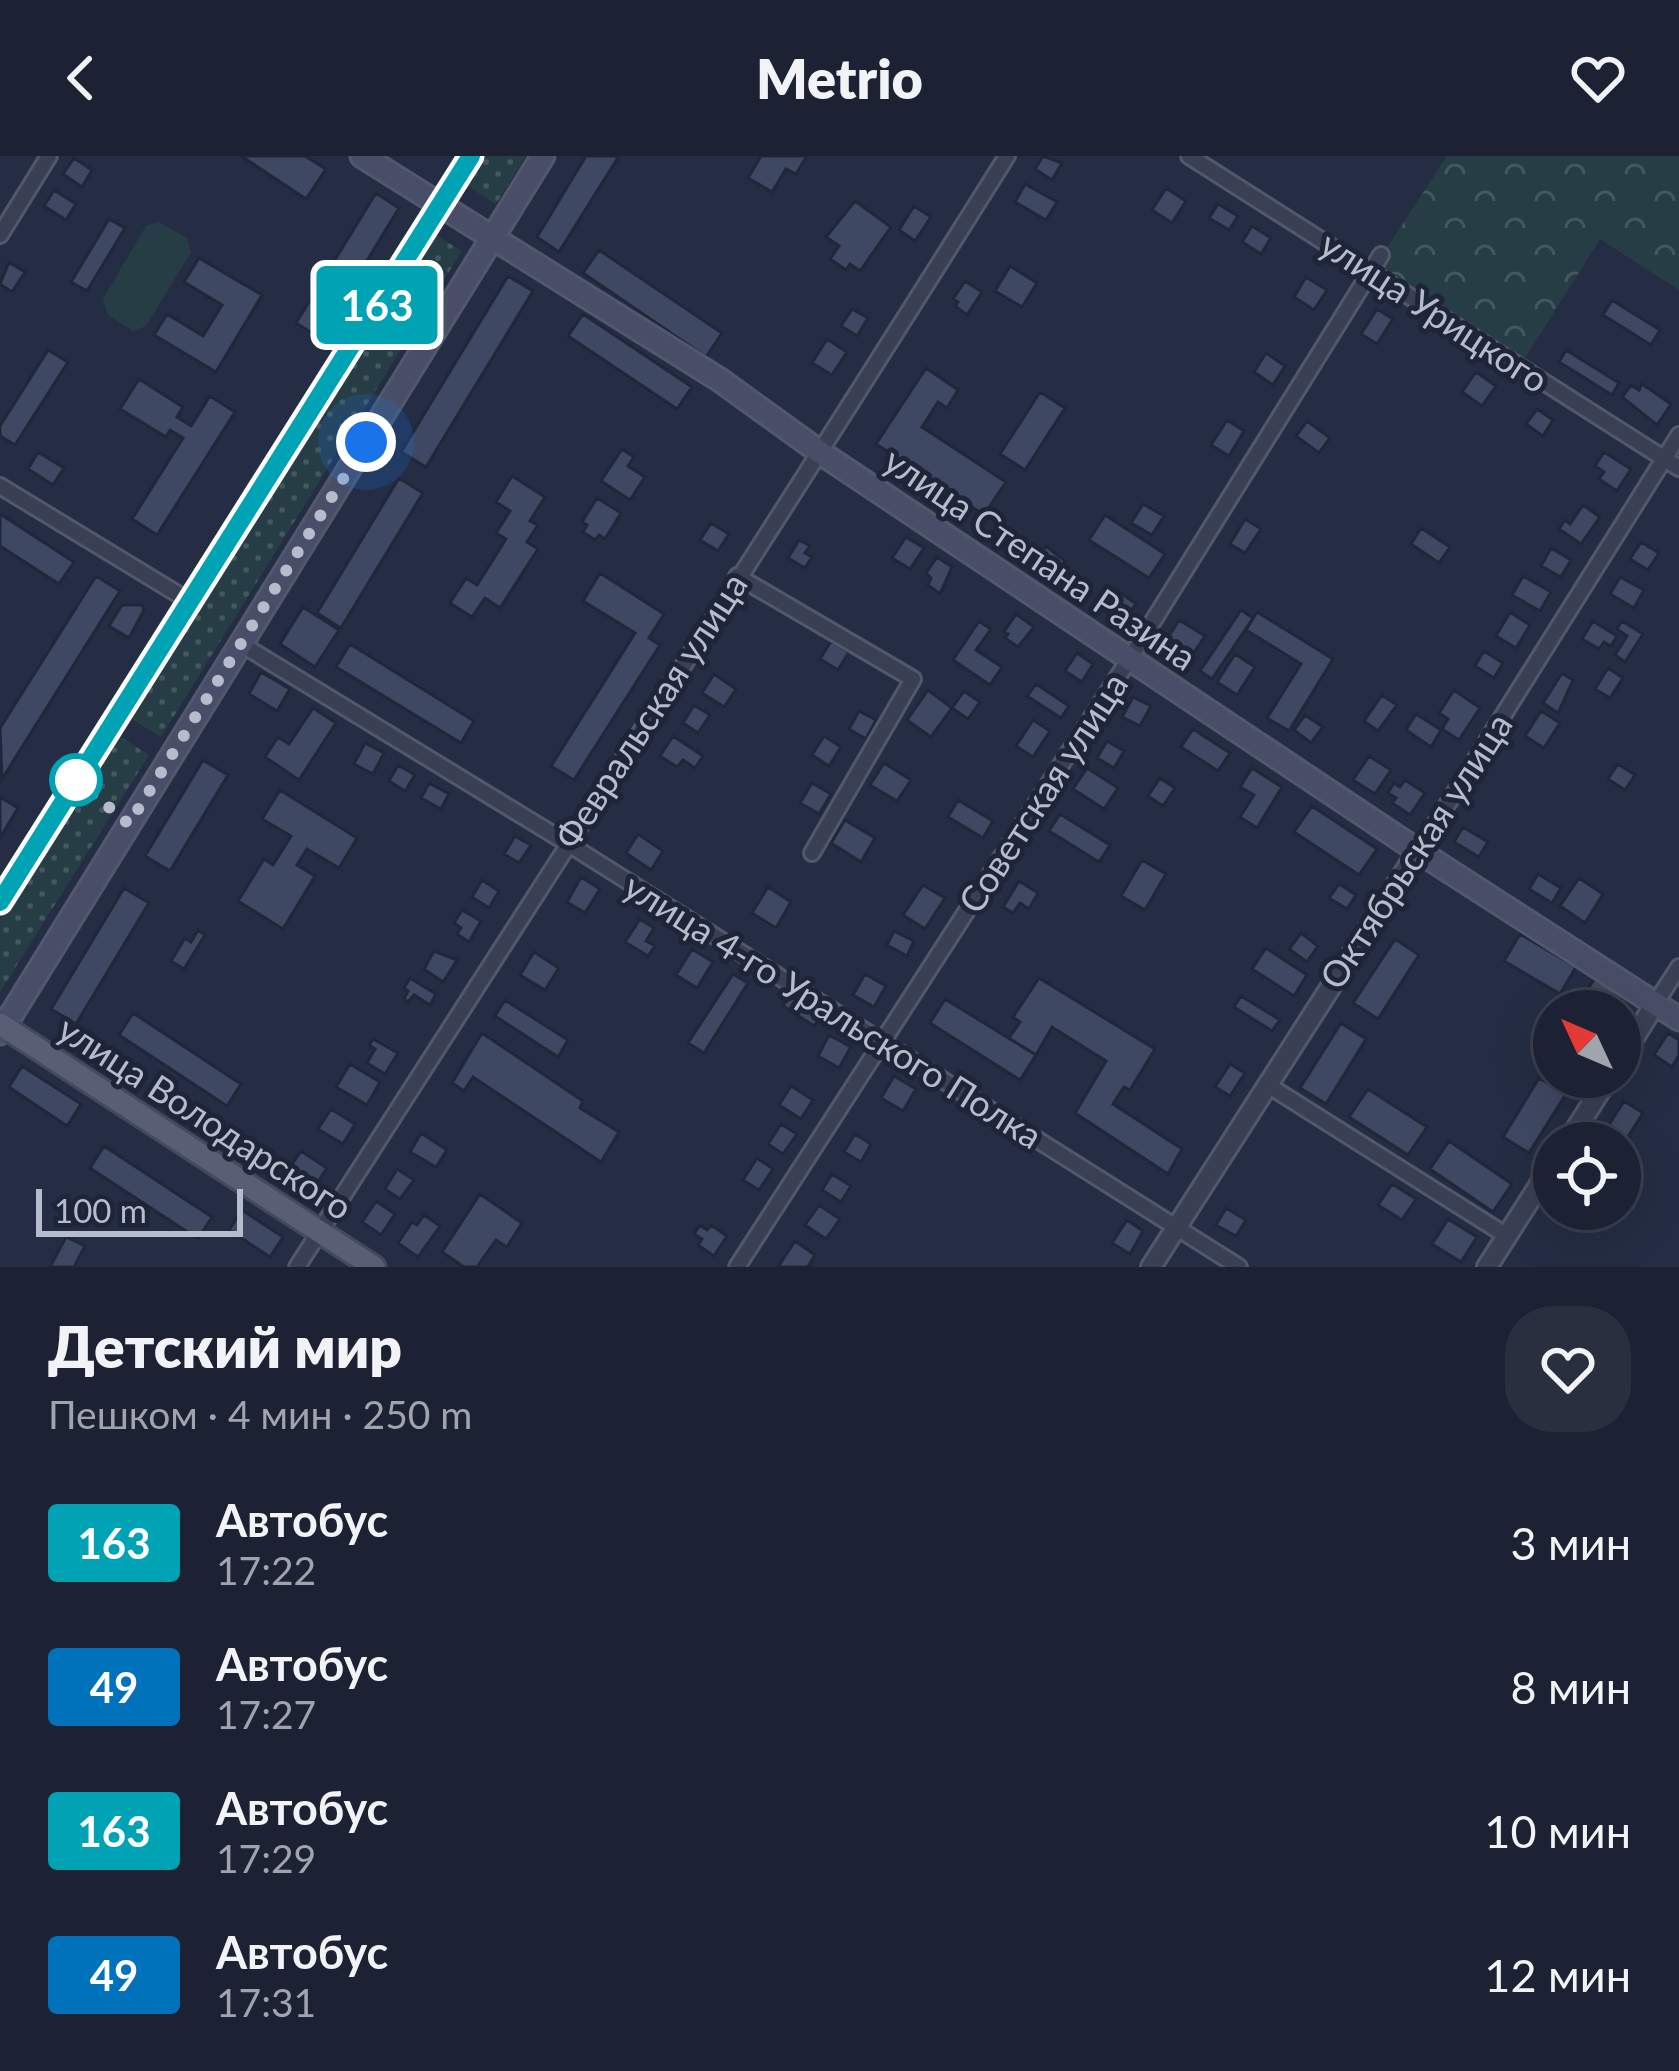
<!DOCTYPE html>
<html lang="ru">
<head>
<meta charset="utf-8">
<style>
	body { margin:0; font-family:Lato,sans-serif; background:#292f3f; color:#f1f3f6; height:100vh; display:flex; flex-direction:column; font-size:45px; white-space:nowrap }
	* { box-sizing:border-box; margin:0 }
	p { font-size:39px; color:#a0a4ac }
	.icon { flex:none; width:66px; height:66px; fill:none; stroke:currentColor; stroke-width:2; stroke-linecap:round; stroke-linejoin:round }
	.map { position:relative; height:1111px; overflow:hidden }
	.panel { display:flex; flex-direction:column; background:#1c2233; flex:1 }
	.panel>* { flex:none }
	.badge { padding:0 24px; border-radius:9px; font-size:42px; line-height:78px }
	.needle { width:78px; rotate:314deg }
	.buttons { position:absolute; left:1533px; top:834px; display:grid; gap:24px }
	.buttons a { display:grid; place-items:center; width:108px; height:108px; border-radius:50%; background:#1c2233; box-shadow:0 12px 48px #0002,0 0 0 3px #3a3f4e; font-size:60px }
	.scale { position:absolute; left:36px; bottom:30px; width:207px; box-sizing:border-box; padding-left:12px; border:6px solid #b7bccd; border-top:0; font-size:33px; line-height:42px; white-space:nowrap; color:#b7bccd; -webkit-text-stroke:9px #1e2539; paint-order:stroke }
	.you { position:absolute; width:60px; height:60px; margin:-30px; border:9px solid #fff; border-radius:50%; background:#1a73e8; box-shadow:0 0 0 18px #1a73e833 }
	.map>.badge { position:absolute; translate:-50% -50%; box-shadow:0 0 0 6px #fff }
	.round { display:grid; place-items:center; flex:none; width:126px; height:126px; border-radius:48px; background:#292f3f }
	.headline { display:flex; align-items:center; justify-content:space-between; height:204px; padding:0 48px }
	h1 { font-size:57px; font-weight:800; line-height:90px }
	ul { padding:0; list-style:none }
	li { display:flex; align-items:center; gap:36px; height:144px; padding:0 48px }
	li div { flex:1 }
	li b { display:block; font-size:45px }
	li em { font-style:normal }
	li .badge { min-width:132px; font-weight:700; text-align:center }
	header { display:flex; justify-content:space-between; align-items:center; height:156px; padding:0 48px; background:#1c2233; font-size:54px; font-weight:800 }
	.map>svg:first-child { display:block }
</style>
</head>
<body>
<header><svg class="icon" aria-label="back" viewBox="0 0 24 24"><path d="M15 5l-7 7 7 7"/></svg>Metrio<svg class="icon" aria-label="heart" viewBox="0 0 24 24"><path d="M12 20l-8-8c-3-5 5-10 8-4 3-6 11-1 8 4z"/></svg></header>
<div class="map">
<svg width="1679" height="1111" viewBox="0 0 1679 1111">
	<defs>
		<pattern id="grass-dots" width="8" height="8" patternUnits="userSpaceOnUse" patternTransform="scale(3)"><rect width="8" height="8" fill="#273d45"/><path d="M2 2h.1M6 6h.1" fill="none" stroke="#44575f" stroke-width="1.8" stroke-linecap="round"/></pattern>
		<pattern id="park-crowns" width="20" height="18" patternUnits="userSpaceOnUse" patternTransform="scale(3)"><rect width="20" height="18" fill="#273d45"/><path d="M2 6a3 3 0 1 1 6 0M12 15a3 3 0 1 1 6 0" fill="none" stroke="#44575f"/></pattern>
	</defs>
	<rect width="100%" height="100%" fill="#252d44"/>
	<path fill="url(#grass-dots)" d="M485,0H526L496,48L466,29Z
		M431,76L462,95L161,581L130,562Z
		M116,578L149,599L0,836V763Z"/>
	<path fill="url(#park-crowns)" d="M1447,0H1679V134L1600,83L1520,210L1372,115Z"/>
	<path fill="#273d45" d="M158,66L187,82L191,96L146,170L133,175L108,159L103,143L146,70Z"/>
	<path fill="#3f4862" stroke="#21273b" stroke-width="3" d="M241,0H305L326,13L306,43Z
		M586,0H619L559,96L537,81Z
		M761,0H807L796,18L786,13L772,36L748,22Z
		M1043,0L1062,7L1052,24L1035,13Z
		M74,2L92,14L82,31L63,18Z
		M1025,28L1057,46L1046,64L1015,46Z
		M1166,32L1186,45L1172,67L1152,54Z
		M54,34L76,48L66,64L44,50Z
		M376,37L399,52L320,182L296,167Z
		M855,45L891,71L860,115L850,108L846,114L830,103L839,90L826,81Z
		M1218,48L1238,60L1229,74L1209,62Z
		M914,50L931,61L915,85L899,74Z
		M109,63L125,72L87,135L71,126Z
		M1252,70L1271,82L1261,98L1242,86Z
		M599,94L722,177L706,201L583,117Z
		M199,102L262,139L216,216L154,179L167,158L203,180L222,149L184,126Z
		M9,106L25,116L12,136L0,128Z
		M1010,110L1037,127L1022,151L995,135Z
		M508,120L533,135L426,311L401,296Z
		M1306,121L1327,134L1314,154L1294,141Z
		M965,125L982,136L967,159L955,150L958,146L953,143Z
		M1612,144L1660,174L1651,189L1603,159Z
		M852,153L868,162L857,180L841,170Z
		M1377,153L1393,163L1377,188L1361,178Z
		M583,158L692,231L677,253L568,180Z
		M827,183L847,196L832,219L812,207Z
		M48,194L68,206L15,289L0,280V270Z
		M1566,194L1619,227L1612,239L1559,206Z
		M1266,197L1285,210L1273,229L1254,216Z
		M926,212L958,234L947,252L938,246L922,271L1006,326L984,359L899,303L895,309L888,304L892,298L876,288Z
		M1476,216L1496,230L1482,250L1462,236Z
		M139,223L183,251L177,261L191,270L210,240L235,256L157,379L132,363L183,282L170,274L166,281L120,253Z
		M1642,228L1671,248L1657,269L1622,241L1631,229L1639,234Z
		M1040,236L1065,252L1025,314L1000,298Z
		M1537,253L1553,264L1543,280L1526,268Z
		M1227,264L1244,275L1229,300L1211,289Z
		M1307,265L1330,282L1319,297L1296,280Z
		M622,293L634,301L628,310L645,321L630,344L601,325Z
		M38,296L64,312L53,329L28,313Z
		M1604,296L1631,313L1617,335L1599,323L1604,316L1595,310Z
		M512,320L545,341L530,365L538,369L527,386L538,393L500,452L485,442L472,461L450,447L466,422L477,429L506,383L496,377L510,355L496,346Z
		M399,322L423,337L341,472L317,457Z
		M597,342L621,357L605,383L599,379L595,384L583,376L587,369L582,366Z
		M1143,348L1164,360L1152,379L1131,367Z
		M1583,349L1600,361L1581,388L1559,373L1565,364L1570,368Z
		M0,358L74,406L59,428L0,390Z
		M1105,359L1165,398L1149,422L1089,384Z
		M1245,363L1261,373L1245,397L1230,388Z
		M711,367L729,378L718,395L700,384Z
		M1421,372L1450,391L1439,407L1411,388Z
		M906,381L924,392L910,413L892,402Z
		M799,384L810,390L805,397L812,401L805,412L788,402Z
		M1641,386L1659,397L1648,414L1630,403Z
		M1046,390L1065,405L1052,421L1033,406Z
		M1551,392L1571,404L1561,421L1541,410Z
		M937,401L952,411L940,438L928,429L931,422L926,417Z
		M600,417L664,458L649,482L660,489L574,624L551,610L635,477L583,445Z
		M96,420L120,435L2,623L0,572Z
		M1523,420L1551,436L1540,455L1512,439Z
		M1620,421L1644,434L1634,452L1610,438Z
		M1117,434L1136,448L1122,466L1111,458L1117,450L1109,445Z
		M122,449H142L144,454L129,482L109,470Z
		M303,451L339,474L315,511L280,488Z
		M1241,454L1253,462L1212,523L1200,515Z
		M1257,456L1333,503L1289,575L1267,562L1301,508L1246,474Z
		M1510,456L1530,469L1516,492L1496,480Z
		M1016,458L1034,471L1018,491L1005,482L1008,478L1004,476Z
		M1179,464L1205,480L1187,507L1162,491Z
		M979,465L991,473L976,494L1002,511L990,529L953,504Z
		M1593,465L1617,480L1611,490L1604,486L1599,493L1582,483Z
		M1622,465L1643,478L1625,506L1615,499L1627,480L1617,473Z
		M831,485L849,496L838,514L820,503Z
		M350,488L474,565L461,587L336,511Z
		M1484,495L1503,507L1494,522L1475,510Z
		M1077,497L1093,508L1082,526L1065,515Z
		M1235,498L1255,511L1237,539L1217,526Z
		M1608,512L1623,522L1610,542L1595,533Z
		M261,516L290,533L277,555L249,538Z
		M1562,517L1573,524L1558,557L1543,547Z
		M714,518L736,533L724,551L702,537Z
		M1036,528L1069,550L1061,562L1027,540Z
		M928,534L952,552L931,581L907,564Z
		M1454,534L1480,552L1459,584L1442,573L1448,563L1439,557Z
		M964,535L980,546L968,563L952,552Z
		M1382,539L1397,549L1378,575L1364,565Z
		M1133,541L1151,550L1140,570L1122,561Z
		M694,549L710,559L698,577L683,567Z
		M313,552L336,567L299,624L265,601L278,581L289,588Z
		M859,555L876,564L866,583L849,573Z
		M1541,555L1560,567L1544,592L1525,580Z
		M1416,558L1441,574L1431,591L1406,574Z
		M1305,559L1323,571L1311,587L1294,574Z
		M1033,564L1050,575L1033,601L1016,590Z
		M1193,573L1230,597L1218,615L1181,591Z
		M673,580L703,600L695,612L683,604L677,611L660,600Z
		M824,580L841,591L829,610L812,599Z
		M1107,585L1124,595L1114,612L1097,602Z
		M365,587L384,597L373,618L354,608Z
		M1369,600L1391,614L1375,638L1353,624Z
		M203,604L228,619L170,715L145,700Z
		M884,607L911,624L897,645L870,629Z
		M1618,608L1635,619L1625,634L1608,623Z
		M398,609L415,619L405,635L389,625Z
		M1087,612L1118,632L1104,653L1073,633Z
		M1252,612L1282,631L1257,672L1240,661L1254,639L1240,631Z
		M1160,622L1175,632L1163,650L1148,640Z
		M1405,624L1425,637L1410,659L1392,647L1396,642L1388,637L1394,627L1400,631Z
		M429,627L449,638L441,653L421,642Z
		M812,627L831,638L819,658L800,647Z
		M280,634L357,682L339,712L307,693L297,709L315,720L283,773L238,745L264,703L273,709L291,680L262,663Z
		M0,641L18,652L0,682Z
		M958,644L993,665L983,682L948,661Z
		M1312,650L1377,693L1359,719L1294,676Z
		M1060,658L1110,689L1099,706L1049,675Z
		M845,664L875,682L861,706L831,687Z
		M1463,671L1488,686L1479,701L1454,686Z
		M638,678L663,695L651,714L626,697Z
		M515,680L531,689L519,707L504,698Z
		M1142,704L1166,718L1145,754L1121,740Z
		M1538,718L1561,732L1552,747L1529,733Z
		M581,721L600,733L585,757L567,746Z
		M1579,722L1603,738L1585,767L1560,750Z
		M482,724L499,735L489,752L472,741Z
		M1019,725L1038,737L1029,753L1020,747L1013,757L1003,751Z
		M1339,728L1356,739L1347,753L1329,742Z
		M923,729L945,742L925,773L903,759Z
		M768,731L791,746L776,772L752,757Z
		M124,732L149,747L76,868L51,853Z
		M462,754L481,765L469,786L457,778L461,772L454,767Z
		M640,763L654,772L646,785L655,790L648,800L625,786Z
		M198,774L205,779L184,813L171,805L185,782L191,786Z
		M894,775L914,785L907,800L887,789Z
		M1301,777L1318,790L1307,806L1289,793Z
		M1520,778L1576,811L1560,838L1504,805Z
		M1395,783L1419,799L1378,863L1353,847Z
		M1266,792L1307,819L1294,840L1252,813Z
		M692,793L713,806L697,832L676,819Z
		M434,795L457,804L443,826L424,813Z
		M534,796L559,812L545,834L520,819Z
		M733,818L748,827L704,897L688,887Z
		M865,818L886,830L874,851L853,839Z
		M410,822L436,838L430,849L414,839L408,846L404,843L408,835L404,832Z
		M1039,822L1155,893L1130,934L1124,931L1113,948L1182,993L1168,1018L1075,957L1106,905L1052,871L1036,899L1009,882L1020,866L1013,861Z
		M1595,822L1616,835L1615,855L1574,854Z
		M790,840L821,860L814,870L783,850Z
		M1241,840L1280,864L1272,875L1234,851Z
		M945,843L1036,899L1020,924L930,867Z
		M505,844L568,884L558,901L495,860Z
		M133,857L241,928L227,950L119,879Z
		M1341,867L1366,883L1326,948L1300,932Z
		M482,877L583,945L580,952L619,976L601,1006L473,921L464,935L452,927Z
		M1668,877L1679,884V899L1672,911L1654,899Z
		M829,879L851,891L839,912L818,900Z
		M373,883L398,897L385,918L367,907L375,893L369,889Z
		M350,908L380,926L367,949L336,931Z
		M1230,908L1245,917L1230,940L1215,931Z
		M22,910L81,948L67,970L9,931Z
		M894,920L916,933L903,955L881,942Z
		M1539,922L1566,938L1529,997L1503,981Z
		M791,930L813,944L801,963L779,949Z
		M1368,933L1427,971L1408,999L1349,961Z
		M1624,945L1643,957L1624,987L1605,975Z
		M331,953L355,968L343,988L318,973Z
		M781,968L797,978L783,998L768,988Z
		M421,977L447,994L436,1011L410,996Z
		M855,978L871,988L861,1006L844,996Z
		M1449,985L1512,1028L1493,1056L1430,1013Z
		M104,990L212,1061L198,1083L90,1012Z
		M301,995L327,1012L312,1035L286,1017Z
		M757,1002L773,1013L759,1034L743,1024Z
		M397,1013L414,1024L400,1043L385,1033Z
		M832,1018L851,1030L841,1046L822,1034Z
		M1392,1028L1416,1043L1402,1064L1378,1049Z
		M480,1038L522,1067L507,1091L496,1084L477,1111H464L442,1096Z
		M376,1045L395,1058L381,1079L362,1066Z
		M819,1049L840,1063L826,1083L805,1069Z
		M1226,1052L1246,1064L1236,1080L1216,1069Z
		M242,1054L283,1081L270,1101L229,1074Z
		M424,1059L440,1070L418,1101L398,1087L412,1066L417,1069Z
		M1448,1063L1477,1081L1461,1106L1432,1088Z
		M1127,1064L1143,1075L1130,1098L1112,1087Z
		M700,1069L707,1074L711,1069L727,1080L714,1100L698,1089L702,1083L694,1078Z
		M66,1081L85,1090L74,1111H50Z
		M795,1085L815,1099L809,1109L812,1111H778Z"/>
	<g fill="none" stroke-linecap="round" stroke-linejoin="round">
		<defs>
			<path id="minor" d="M1189,0L1679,312
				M0,79L49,0
				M0,330L189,445
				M737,420L913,523L812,697
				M241,488L567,687L1239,1111
				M1418,695L1679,279
				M1655,848L1679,811
				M1266,928L1507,1080
				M297,1111C534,741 774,372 1007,0
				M737,1111L1130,502L1381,99"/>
			<path id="tertiary" d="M1620,904L1655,848
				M1567,987L1609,921
				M1151,1111L1418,695
				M1487,1111L1554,1006"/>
			<path id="secondary" d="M362,0L720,224L821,297L1418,695L1679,863
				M0,746L471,0
				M0,877L543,0"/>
			<path id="primary" d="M0,868L374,1111"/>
		</defs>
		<use href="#minor" stroke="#52586b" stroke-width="20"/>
		<use href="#tertiary" stroke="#52586b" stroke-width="24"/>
		<use href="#secondary" stroke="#52586b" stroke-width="27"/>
		<use href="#primary" stroke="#44495d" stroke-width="27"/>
		<use href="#minor" stroke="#3a4054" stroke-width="14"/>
		<use href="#tertiary" stroke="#3a4054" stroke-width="18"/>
		<use href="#secondary" stroke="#484e67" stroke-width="21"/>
		<use href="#primary" stroke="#585f74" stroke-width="21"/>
	</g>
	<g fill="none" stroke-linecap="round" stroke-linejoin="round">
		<defs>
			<path id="line" d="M0,746L471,0"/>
		</defs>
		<use href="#line" stroke="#fff" stroke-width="27"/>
		<use href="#line" stroke="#00a3b4" stroke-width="18"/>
		<path stroke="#b7bccd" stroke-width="12" stroke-dasharray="0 21.6" d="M76,624L129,668L366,286"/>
	</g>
	<circle fill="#fff" stroke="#00a3b4" stroke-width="6" cx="76" cy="624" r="24"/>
	<g text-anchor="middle" stroke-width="10" stroke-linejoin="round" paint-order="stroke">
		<g font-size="36" fill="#b7bccd" stroke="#1e2539">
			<text transform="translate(1434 156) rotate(33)" y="13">улица Урицкого</text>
			<text transform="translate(1040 403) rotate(34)" y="13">улица Степана Разина</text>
			<text transform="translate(651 555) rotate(-57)" y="13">Февральская улица</text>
			<text transform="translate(1043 637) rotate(-57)" y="13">Советская улица</text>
			<text transform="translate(1416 695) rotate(-57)" y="13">Октябрьская улица</text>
			<text transform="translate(833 855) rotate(32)" y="13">улица 4-го Уральского Полка</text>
			<text transform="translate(205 962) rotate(33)" y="13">улица Володарского</text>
		</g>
	</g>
</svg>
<div class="buttons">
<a><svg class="needle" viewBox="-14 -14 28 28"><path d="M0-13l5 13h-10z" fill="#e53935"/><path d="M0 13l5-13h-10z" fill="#a0a4ac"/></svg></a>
<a><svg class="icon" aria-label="locate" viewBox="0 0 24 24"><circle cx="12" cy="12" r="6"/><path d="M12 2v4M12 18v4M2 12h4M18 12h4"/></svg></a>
</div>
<div class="scale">100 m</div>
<div class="you" style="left:366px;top:286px"></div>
<b class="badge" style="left:377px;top:149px;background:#00a3b4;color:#fff">163</b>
</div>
<section class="panel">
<div class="headline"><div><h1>Детский мир</h1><p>Пешком · 4 мин · 250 m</p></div><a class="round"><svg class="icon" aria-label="heart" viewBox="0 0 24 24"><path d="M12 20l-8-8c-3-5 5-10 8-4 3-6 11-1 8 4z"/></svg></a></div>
<ul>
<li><span class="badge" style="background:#00a3b4;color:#fff">163</span><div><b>Автобус</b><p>17:22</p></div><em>3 мин</em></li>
<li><span class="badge" style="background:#0072bc;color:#fff">49</span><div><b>Автобус</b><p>17:27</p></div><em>8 мин</em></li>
<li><span class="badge" style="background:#00a3b4;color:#fff">163</span><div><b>Автобус</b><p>17:29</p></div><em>10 мин</em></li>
<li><span class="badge" style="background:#0072bc;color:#fff">49</span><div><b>Автобус</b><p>17:31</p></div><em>12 мин</em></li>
</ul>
</section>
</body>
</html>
